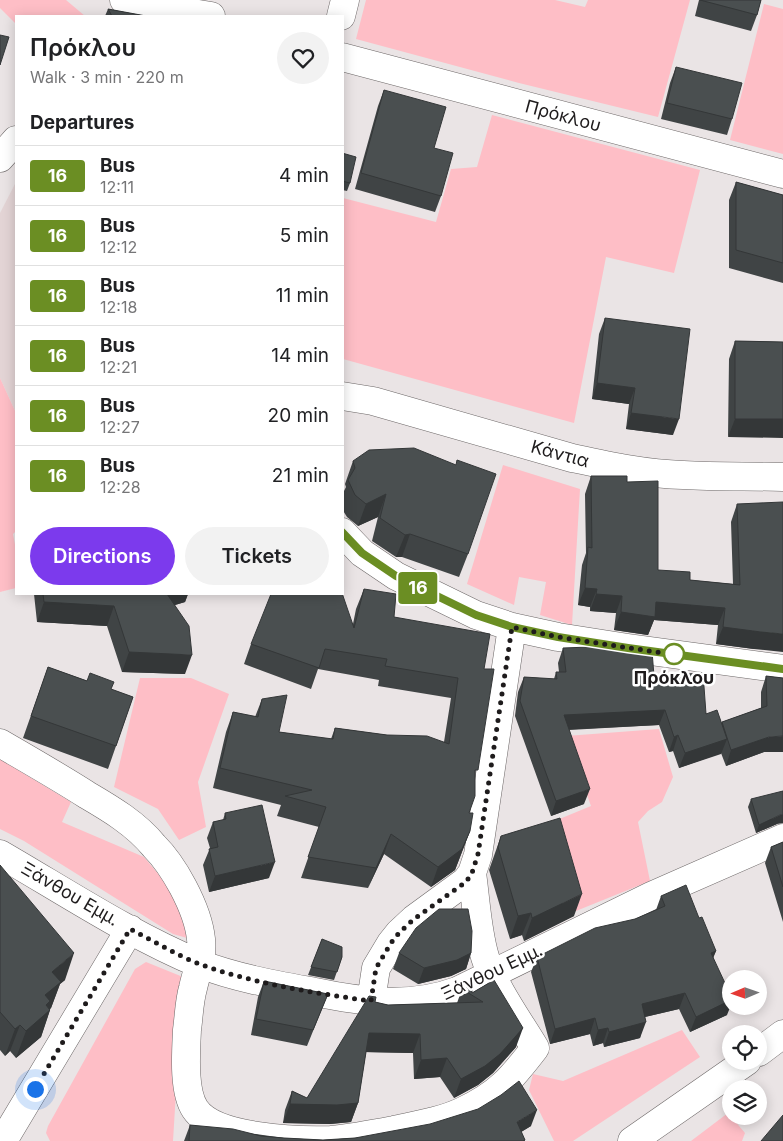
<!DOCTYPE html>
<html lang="en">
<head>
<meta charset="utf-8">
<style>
	body { margin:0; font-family:Inter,sans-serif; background:#f2f2f2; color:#202124; height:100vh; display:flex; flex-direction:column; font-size:19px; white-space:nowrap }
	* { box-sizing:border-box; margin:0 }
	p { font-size:16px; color:#757577 }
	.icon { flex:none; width:28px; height:28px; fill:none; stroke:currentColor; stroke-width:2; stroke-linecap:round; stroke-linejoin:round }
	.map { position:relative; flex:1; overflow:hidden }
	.panel { position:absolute; left:15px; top:15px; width:329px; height:580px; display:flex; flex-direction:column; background:#fff; border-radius:0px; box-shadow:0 2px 12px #0003 }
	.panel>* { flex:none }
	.badge { padding:0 10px; border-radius:4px; font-size:18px; line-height:32px }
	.needle { width:32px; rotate:268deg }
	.fabs { position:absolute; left:722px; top:970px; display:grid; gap:10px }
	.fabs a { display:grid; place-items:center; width:45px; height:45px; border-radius:50%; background:#fff; box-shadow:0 2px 12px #0003; font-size:25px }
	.you { position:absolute; width:25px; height:25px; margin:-12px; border:4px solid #fff; border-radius:50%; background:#1a73e8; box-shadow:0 0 0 8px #1a73e833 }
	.map>.badge { position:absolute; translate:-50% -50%; box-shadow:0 0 0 2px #fff }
	h2 { padding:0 15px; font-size:19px; line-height:45px }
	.round { display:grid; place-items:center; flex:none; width:52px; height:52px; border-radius:26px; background:#f2f2f2 }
	.summary { display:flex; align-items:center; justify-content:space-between; height:85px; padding:0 15px }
	h1 { font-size:24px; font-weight:600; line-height:38px }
	.button { display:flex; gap:10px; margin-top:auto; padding:10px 15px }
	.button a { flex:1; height:58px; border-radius:30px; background:#7c3aed; color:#fff; font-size:20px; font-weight:600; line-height:58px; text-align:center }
	.button a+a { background:#f2f2f2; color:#202124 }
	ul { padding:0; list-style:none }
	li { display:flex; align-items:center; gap:15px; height:60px; padding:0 15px; border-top:1px solid #e0e0e0 }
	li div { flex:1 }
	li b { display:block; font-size:19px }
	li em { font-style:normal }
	li .badge { min-width:55px; font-weight:700; text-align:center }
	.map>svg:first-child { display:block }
</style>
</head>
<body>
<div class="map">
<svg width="783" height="1141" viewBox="0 0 783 1141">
	<rect width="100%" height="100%" fill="#eae4e5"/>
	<path fill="#e3d4d5" d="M16,182V413L0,378V213Z"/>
	<path fill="#febec6" d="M0,0H66L85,16H16V24L0,8Z
		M366,0H555L585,7L588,0H690L658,117L519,83L356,39Z
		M764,4L783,9V154L730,140Z
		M492,115L700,170L674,273L606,257L574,423L343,359V198L436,222L451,169L477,167Z
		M0,378L16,413V531L13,534L16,550V588L0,592Z
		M503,465L580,489L572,625L540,615L546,582L519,577L514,605L467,584Z
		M140,678H191L229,694L198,782L206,827L179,840L158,809L114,787Z
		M659,729L673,777L662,802L648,811L638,822L650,881L576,911L557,820L591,806L566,736Z
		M0,759L71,802L62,822L144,857L176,895L192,935L187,938L173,934L24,841L0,829Z
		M146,962L183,977L173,1141H50L46,1133L48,1126L135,969Z
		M682,1030L700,1057L573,1141H554L529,1090L533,1074L563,1081Z
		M728,1113L745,1133L742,1141H691Z"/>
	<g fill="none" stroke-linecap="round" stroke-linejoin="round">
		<defs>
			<path id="minor" d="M124,0L147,6L211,16
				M341,16L345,0
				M342,57L783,174
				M0,158L16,140
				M342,396L373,401L572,458C609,466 645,474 683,475C716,477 750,476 783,477
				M342,532L362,553L396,576L476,615L512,627L558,637L628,648L783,669
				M0,743C29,760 59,777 87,795C111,809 136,824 154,846C166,858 175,872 183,887C192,904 199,920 201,939C203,958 197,970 193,988C189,1002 189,1016 187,1030C186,1052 183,1091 195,1109C215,1139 299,1141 331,1140C352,1138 373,1134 394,1130C417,1125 442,1121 463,1111C499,1094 512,1078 535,1048C519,1021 494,987 485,957C477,930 476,901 472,873
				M0,854C64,891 132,936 200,964C236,978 277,985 315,992C362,1002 411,1008 457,991L651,896L783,838
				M371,1001L376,968L391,943L399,933L414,919L466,881L472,873L478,855L512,627
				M759,1052L783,1034
				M6,1136L130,929
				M632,1141L747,1061"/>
		</defs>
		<use href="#minor" stroke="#6c6767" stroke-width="29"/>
		<use href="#minor" stroke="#fff" stroke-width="28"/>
	</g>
	<path fill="#404445" d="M699,0H761L757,15L751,31L695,16Z
		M108,9L146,16H105Z
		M676,67L732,119L727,135L661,119L670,83Z
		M384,90L434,148L441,196L435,212L355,189L378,106Z
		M342,153L350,183L347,191L342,190Z
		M736,182L783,195V283L729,268V200Z
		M605,318L673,435L626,429L629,404L592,399L599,334Z
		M735,341L783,342L728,437L729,359Z
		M353,461L468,554L459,577L402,557H396L372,541L378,517L358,526L347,517L342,509V495L346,487L345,484Z
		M591,476L627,482L658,570L690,580L733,584L731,522L737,504L754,649L716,644L718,625L654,620L648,635L614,630L616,613L590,611V607L578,605L582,565L586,553L585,494Z
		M364,589L394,617L484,669L475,778L469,813L470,831L455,870L431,887L384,854L368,888L301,878L319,827L277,816L281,805L213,788L226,732L233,712L255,717L262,699L279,732L331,739L335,728L387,735L444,742L451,698L378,686L379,680L318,669L311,689L244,664L251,644L353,624L356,609Z
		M34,594H188L185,602L175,605L185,674L122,672L107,626L37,622Z
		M563,648L654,676L721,724L722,722L761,708V692L766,676L783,678L764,752L726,766L721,753L679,768L673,751L669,752L659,725L569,730L584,804L551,816L515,716L518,692L524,677L554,679L556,672H559L558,663Z
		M48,667L133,697L108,769L23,738Z
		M751,799L777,824L756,833L748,807Z
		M225,813L269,878L209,892L203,865L210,848L207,838L213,822L223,820Z
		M501,836L574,916L524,941L522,935L510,939L489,870Z
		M783,842V922L765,863L771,847Z
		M0,865L65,980L60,984L51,1008L50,1009V1010L41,1037L16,1058L10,1051L5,1056L0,1050Z
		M661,896L699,918L716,951L713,957L727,1015L690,1032L679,1009L645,1017L640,1038L604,1047L603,1043L593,1046L590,1034L550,1044L531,972L537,957L635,919L656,910Z
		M322,939L342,957L334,980L308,975Z
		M399,953H471L466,969L451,976L418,984L393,969Z
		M494,980L516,1047L493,1073L478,1085L454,1098L440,1077L414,1079L413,1053L366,1052L358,1103L351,1122L330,1124L283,1123L285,1110L292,1091L307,1098L375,1002L388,1005L457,1003L462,989L472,993Z
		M264,981L328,994L307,1046L251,1035L258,997Z
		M190,1125L284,1138L323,1140L531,1126L521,1132L525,1140V1141H184Z"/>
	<path fill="#343738" d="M597,383L635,388L629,404L592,399Z
		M631,413L679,419L673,435L626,429Z
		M735,419H783V438L728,437Z
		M386,494L378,517L358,526L366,504Z
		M410,534L402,557H396L405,535Z
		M585,588L597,589L590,607L578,605Z
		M164,594H188L185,602L158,610Z
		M596,594L622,596L616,613L590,611Z
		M44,602L114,606L107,626L37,622Z
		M656,602L725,608L718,625L654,620L648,635L614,630L621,612Z
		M723,627L783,634V652L754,649L716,644Z
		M129,652L192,655L185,674L122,672Z
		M665,710L659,725L558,730L564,715Z
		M678,735L673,751L669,752L674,737Z
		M783,736V752H764L726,766L731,750L769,737Z
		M727,739L721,754L679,768L685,753Z
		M590,789L584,804L551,816L556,801Z
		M780,815H783V823L777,824L756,833L759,825Z
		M470,831L455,870L431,887L438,867Z
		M391,834L384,854L368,888L376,868Z
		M275,862L269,878L209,892L215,876Z
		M582,894L574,916L524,941L532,918Z
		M531,913L522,935L510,939L518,916Z
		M716,951L710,966L711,953Z
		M74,953L65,980L60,984L51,1008L45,1013L50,1010L41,1037L16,1058L26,1031L35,1021L52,972Z
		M471,953L466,969L451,976L418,984L424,968Z
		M685,993L679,1009L636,1019L642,1004Z
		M731,1000V1005L727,1015L690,1032L696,1017Z
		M595,1018L590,1034L550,1044L555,1029Z
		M646,1022L640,1038L604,1047L609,1032Z
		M20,1025L10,1051L5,1056L15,1029Z
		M523,1028L516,1047L493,1073L478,1085L454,1098L461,1079Z
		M608,1028L603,1043L593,1046L598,1030Z
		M369,1033L420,1034L413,1053L362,1052Z
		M447,1058L440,1077L414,1079L421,1060Z
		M358,1103L351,1122L330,1124L283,1123L290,1104Z
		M537,1110L531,1126L511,1138L517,1122Z"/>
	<path fill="#4a4f50" stroke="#343738" d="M700,0H761L757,15Z
		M108,9L146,16H112Z
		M0,35L9,37L0,65Z
		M676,67L742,83L732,119L667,103Z
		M384,90L446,107L434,148L453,153L441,196L361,173Z
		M342,153L356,157L350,183L342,181Z
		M736,182L783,195V263L736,250Z
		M605,318L690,329L679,419L631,413L635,388L597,383Z
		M735,341L783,342V419H735Z
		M414,448L456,465L457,460L496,474L468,554L410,534L405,535L380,518L386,494L366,504L355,495L348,480L355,468L353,461L369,450Z
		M591,476H627V482L658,481V570L690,572V580L740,585L737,504L783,502V634L761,632L723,627L725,608L656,602L655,617L621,612L622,596L596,594L597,589L585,588L588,547L592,548Z
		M364,589L396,594L394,617L490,634L484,669H494L478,770H475V796L469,813H473L470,831L462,849L438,867L391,834L376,868L308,857L326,807L285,796L312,790L220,768L233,712L258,717L262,699L287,695L279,732L333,739L335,728L387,735L427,736L449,744L458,678L385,666L387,659L325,649L319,668L251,644L271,594H342V593L354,628Z
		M43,594H167L189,626L192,655L129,652L114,606L44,602Z
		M617,646L652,651L654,676L703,673L706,714L717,710L727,739L685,753L678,735L674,737L665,710L564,715L590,789L556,801L520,701L524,677L557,679L556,672H566L563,648Z
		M48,667L87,681L90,673L114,682L111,689L133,697L116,746L31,716Z
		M766,676L783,678V736L769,737L731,750L722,722L767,706Z
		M783,791V815H780L759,825L751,799Z
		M262,805L275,862L215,876L209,849L218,847L213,822L226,819L225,813Z
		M560,818L582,894L532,918L531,913L518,916L498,847L501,836Z
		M783,842V887L771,847Z
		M0,865L74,953L52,972L61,982L45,995L50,1001L46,1005L50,1010L26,1031L20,1025L15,1029L0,1012Z
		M686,885L699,918L702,917L716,951L711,953L731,996V1000L696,1017L685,993L642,1004L646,1022L609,1032L608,1028L598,1030L595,1018L555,1029L537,957L595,928L635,919L665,906L661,896Z
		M439,909H468L472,931L471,953L457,960L424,968L399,953L416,928Z
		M322,939L342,947V957L337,972L311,967Z
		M494,980L523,1028L500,1054L485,1066L461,1079L447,1058L421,1060L420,1034L369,1033L358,1103L337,1105L290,1104L292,1091L307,1098L369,996L376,997L375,1002L388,1005L483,1002L462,989L472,985V993Z
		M264,981L328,994L313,1030L256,1019Z
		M519,1081L537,1110L517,1122L525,1140L523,1141H189L190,1125L233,1129L261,1136L284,1138L323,1140L355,1138L430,1124L478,1109L501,1095Z
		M783,1115V1141H761Z"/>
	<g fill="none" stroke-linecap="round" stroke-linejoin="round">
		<defs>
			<path id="line" d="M342,532L362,553L396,576L476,615L512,627L558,637L628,648L783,669"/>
		</defs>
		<use href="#line" stroke="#fff" stroke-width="11"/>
		<use href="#line" stroke="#6b8e23" stroke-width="8"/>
		<path stroke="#1e1b1c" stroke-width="5" stroke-dasharray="0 9" d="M35,1089L130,929C154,941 178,956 202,965C256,984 314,993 371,1001L376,968L391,943L399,933L414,919L466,882L472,873L478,854L512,627L558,637L682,656L674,654"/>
	</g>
	<circle fill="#fff" stroke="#6b8e23" stroke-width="2.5" cx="674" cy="654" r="10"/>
	<g text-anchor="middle" stroke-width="5" stroke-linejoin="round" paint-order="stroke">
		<g font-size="18" fill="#1e1b1c" stroke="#fff">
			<text transform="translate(563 116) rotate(15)" y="6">Πρόκλου</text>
			<text transform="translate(560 454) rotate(15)" y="6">Κάντια</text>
			<text transform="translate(70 894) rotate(30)" y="6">Ξάνθου Εμμ.</text>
			<text transform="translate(492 972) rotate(-25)" y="6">Ξάνθου Εμμ.</text>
		</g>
		<g font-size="18" font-weight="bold" fill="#1e1b1c" stroke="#fff">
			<text x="674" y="684">Πρόκλου</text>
		</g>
	</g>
</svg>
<div class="fabs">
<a><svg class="needle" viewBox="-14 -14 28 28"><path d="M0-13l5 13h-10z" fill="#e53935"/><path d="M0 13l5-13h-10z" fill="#757577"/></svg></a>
<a><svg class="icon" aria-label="locate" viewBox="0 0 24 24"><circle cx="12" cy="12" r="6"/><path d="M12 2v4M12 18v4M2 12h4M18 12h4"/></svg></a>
<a><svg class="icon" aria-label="layers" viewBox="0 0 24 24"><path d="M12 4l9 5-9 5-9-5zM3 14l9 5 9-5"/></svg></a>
</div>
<div class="you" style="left:35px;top:1089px"></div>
<b class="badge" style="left:418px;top:588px;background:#6b8e23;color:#fff">16</b>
<section class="panel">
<div class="summary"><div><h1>Πρόκλου</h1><p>Walk · 3 min · 220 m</p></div><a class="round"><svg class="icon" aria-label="heart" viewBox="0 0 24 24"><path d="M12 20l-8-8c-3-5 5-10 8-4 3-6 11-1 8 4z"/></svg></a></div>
<h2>Departures</h2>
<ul>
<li><span class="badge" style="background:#6b8e23;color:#fff">16</span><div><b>Bus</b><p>12:11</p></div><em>4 min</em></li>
<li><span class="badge" style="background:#6b8e23;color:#fff">16</span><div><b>Bus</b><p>12:12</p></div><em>5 min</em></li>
<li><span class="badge" style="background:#6b8e23;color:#fff">16</span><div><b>Bus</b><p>12:18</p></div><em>11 min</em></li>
<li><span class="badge" style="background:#6b8e23;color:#fff">16</span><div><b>Bus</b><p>12:21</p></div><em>14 min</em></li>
<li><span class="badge" style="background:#6b8e23;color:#fff">16</span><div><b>Bus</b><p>12:27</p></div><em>20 min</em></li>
<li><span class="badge" style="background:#6b8e23;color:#fff">16</span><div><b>Bus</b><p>12:28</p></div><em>21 min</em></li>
</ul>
<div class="button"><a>Directions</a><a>Tickets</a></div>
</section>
</div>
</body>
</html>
